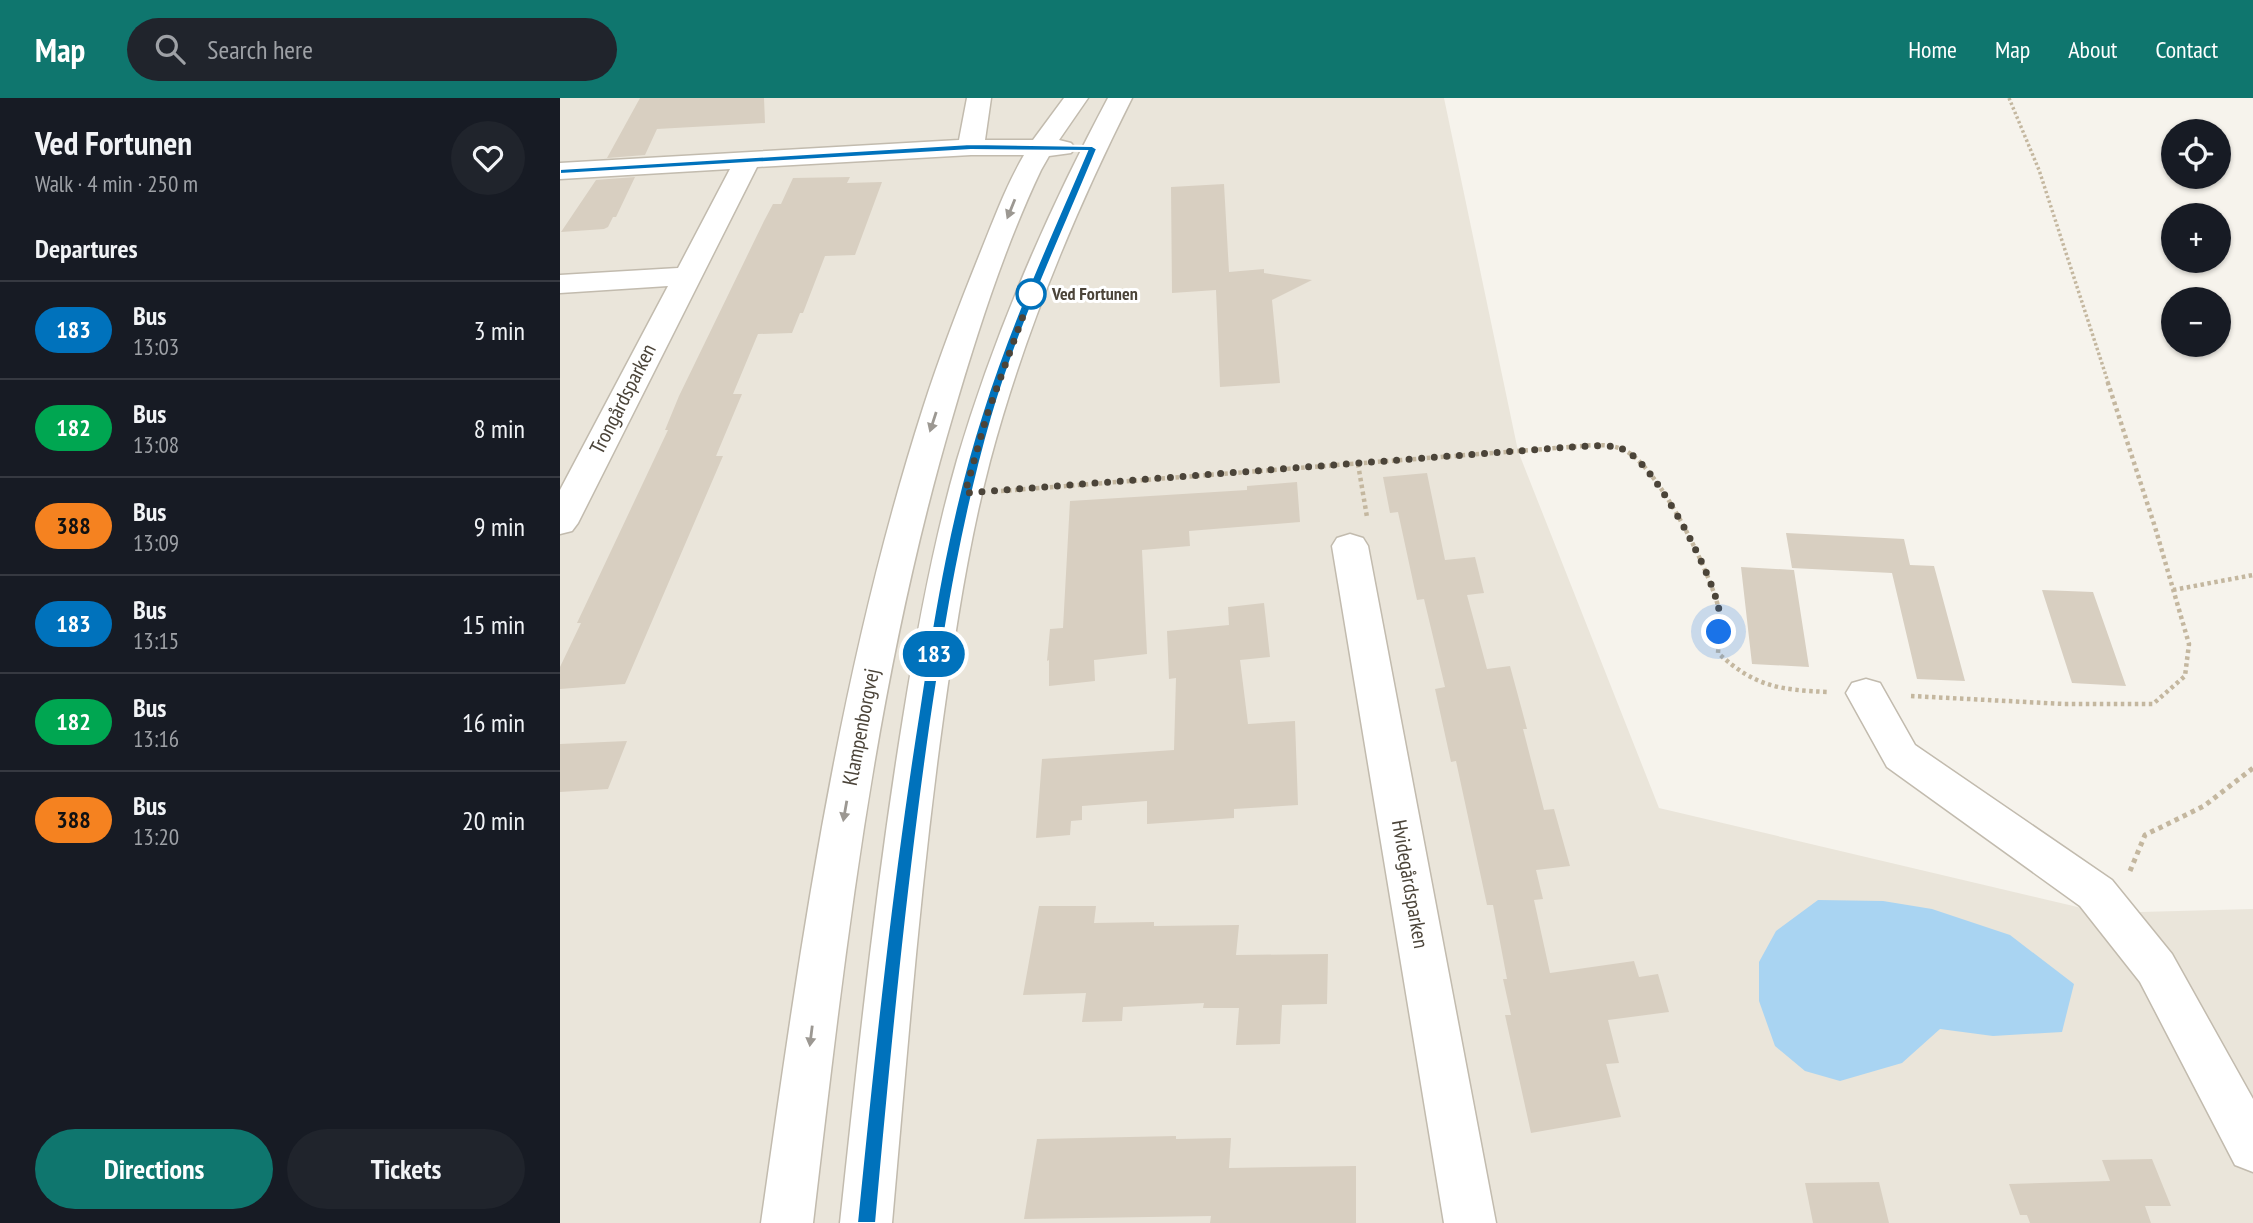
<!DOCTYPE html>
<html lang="en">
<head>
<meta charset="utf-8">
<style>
	body { margin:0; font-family:"PT Sans Narrow",sans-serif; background:#20242c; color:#f1f3f6; height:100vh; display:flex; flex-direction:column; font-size:26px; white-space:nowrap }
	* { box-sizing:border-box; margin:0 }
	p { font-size:23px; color:#9ea1a6 }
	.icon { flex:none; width:38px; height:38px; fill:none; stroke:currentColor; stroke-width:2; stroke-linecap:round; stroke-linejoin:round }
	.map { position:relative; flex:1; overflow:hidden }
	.panel { display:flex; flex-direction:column; background:#171b24; width:560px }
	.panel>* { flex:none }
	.badge { padding:0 14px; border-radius:23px; font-size:24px; line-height:46px }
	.buttons { position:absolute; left:1601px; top:21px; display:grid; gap:14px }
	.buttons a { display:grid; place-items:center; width:70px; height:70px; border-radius:50%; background:#171b24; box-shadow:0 2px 5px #0004; font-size:35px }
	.you { position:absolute; width:35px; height:35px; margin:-18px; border:5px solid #fff; border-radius:50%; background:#1a73e8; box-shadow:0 0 0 10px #1a73e833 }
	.map>.badge { position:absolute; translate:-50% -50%; box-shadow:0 0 0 4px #fff }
	h2 { padding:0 35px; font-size:26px; line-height:63px }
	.round { display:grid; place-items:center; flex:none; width:74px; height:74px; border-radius:37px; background:#20242c }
	.summary { display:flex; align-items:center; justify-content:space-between; height:119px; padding:0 35px }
	h1 { font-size:33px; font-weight:700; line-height:52px }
	.primary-button { display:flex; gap:14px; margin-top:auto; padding:14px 35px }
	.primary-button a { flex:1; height:80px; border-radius:42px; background:#0f766e; color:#fff; font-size:28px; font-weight:700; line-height:80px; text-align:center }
	.primary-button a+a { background:#20242c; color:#f1f3f6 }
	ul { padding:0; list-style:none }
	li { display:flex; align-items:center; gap:21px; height:98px; padding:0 35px; border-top:2px solid #363941 }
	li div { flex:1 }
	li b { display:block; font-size:26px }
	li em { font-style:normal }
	li .badge { min-width:77px; font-weight:700; text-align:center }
	header { display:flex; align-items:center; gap:42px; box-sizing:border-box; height:98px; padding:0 35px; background:#0f766e; color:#fff }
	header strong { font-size:33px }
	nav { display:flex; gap:38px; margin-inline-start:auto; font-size:24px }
	.search { width:490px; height:63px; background:#20242c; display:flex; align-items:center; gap:18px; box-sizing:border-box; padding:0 24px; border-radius:38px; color:#9ea1a6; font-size:26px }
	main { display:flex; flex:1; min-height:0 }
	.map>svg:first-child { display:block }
</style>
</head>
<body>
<header>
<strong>Map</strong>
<div class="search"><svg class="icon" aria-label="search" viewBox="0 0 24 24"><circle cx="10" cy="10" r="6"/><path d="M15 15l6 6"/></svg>Search here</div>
<nav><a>Home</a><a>Map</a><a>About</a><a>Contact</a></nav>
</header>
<main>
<section class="panel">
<div class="summary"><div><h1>Ved Fortunen</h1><p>Walk · 4 min · 250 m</p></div><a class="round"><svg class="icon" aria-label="heart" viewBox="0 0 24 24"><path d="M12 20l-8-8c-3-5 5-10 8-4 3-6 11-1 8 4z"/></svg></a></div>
<h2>Departures</h2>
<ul>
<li><span class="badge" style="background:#0072bc;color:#fff">183</span><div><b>Bus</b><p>13:03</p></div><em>3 min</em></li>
<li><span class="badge" style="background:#00a651;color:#fff">182</span><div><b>Bus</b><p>13:08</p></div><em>8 min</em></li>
<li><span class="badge" style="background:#f58220;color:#111">388</span><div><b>Bus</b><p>13:09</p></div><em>9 min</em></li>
<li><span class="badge" style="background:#0072bc;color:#fff">183</span><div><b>Bus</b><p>13:15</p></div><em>15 min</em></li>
<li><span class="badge" style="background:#00a651;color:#fff">182</span><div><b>Bus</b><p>13:16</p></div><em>16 min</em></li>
<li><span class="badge" style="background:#f58220;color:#111">388</span><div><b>Bus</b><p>13:20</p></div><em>20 min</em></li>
</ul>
<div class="primary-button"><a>Directions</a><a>Tickets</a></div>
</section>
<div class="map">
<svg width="1693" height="1125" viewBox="0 0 1693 1125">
	<rect width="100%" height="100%" fill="#f6f3ec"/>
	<path fill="#eae5da" d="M0,0H884L958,353L1099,710L1543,815L1693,811V1125H0Z"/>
	<path fill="#a9d4f2" d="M1258,802L1323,803L1372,811L1450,837L1514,886L1502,934L1433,938L1380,931L1342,965L1280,983L1245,973L1215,948L1199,903V864L1216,833Z"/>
	<path fill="#d8cfc1" d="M80,0H204L205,25L97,31L85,57L47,60Z
		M75,79L56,119H53L48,129L44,131L1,134L36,82Z
		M290,79L287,85L322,84L295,157L265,158L243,215H240L232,235L198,236L173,296H182L156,358H163L65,586L0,591V569L21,525H17L108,332H105L119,298L204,123L213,106H221L233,80Z
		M664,86L669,174L704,171V175L752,182L712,202L720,285L660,289L656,192L612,195L611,89Z
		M867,375L885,462L915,459L924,495L907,497L927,571L950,568L967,631H963L984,712L994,711L1010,768L976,772L983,801L974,802L990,875L1074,863L1079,879L1098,876L1109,914L1048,922L1059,965L1046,966L1061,1019L971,1035L945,917H951L943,881H947L933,807H927L896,663L891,664L875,591L885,589L864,501L857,502L838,414L830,415L823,379Z
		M737,384L740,424L629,433L630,448L582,452L587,556L534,562L535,583L489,588V562L487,563L490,531L503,530L510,403L687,392V388Z
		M1226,435L1344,441L1350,467L1374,468L1405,583L1357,581L1332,475L1232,470Z
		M1181,469L1234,472L1249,569L1192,566Z
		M1482,492L1533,494L1566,588L1512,585Z
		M704,505L710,559L680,562L688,626L735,623L738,707L674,711V720L587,726V703L522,708V722L511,723L510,737L476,740L482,661L614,652L616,580L609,581L607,533L669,527L668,509Z
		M67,643L48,691L0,694V646Z
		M479,808H536L534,825L594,824V828L679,827L676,857L768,856L767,906L722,907L720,946L676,947L679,910H643L644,905L563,909L562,923L522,924L526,895L463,897Z
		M616,1038V1041L671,1040L669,1070L796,1068V1125H650L651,1118L464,1121L477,1041Z
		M1592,1061L1611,1108H1585L1591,1125H1470L1467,1117H1460L1449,1086L1550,1083L1542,1062Z
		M1319,1084L1329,1125H1253L1245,1085Z"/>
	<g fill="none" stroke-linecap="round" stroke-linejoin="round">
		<defs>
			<path id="minor" d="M407,0H431L425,42H473L504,0H528L499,42L511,45L515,50L511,55L489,58L481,72C444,150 417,235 393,317C315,581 285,853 253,1125H201C240,850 278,575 363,310C380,257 400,205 421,153C434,121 446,88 464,57H411L197,69L18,425L12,433L0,436V392L108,188L0,195V177L118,170L170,71L0,81V65L399,42Z
				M548,0H572C514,115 463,239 430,363C408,447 395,535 383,621C360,788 347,957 332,1125H280C298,956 316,787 343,620C357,533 373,446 397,362C434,237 487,114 548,0Z
				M790,436L803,440L808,448L936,1125H884L772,448L777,440Z
				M1306,581L1320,585L1355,647L1552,782L1612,856L1693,1001V1074L1675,1067L1580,884L1520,808L1327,669L1286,595L1292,585Z"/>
		</defs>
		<use href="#minor" stroke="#c2bbae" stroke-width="3"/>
		<path stroke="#c4b79f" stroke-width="3.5" stroke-dasharray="2.5 2.5" stroke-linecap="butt" d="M1449,0L1479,72L1548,284"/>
		<path stroke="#c4b79f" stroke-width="4.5" stroke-dasharray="3.5 3.5" stroke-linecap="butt" d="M798,366L807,419
			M441,393L1010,349C1027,348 1047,344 1064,352C1098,367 1151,475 1159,512C1162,526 1159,541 1158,555C1195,589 1220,592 1269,594
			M1613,492L1693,477
			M1351,598L1504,606H1593L1625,578L1629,546L1595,429L1547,282"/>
		<path stroke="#c4b79f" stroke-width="5" stroke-dasharray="4.5 4.5" stroke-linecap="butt" d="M1570,773L1585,737L1644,708L1693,670"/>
		<use href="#minor" fill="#fff" fill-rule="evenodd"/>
	</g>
	<defs><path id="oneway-solid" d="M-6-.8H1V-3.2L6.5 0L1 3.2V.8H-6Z" transform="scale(1.75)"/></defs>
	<g fill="#9c9892">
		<use href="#oneway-solid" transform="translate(451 111) rotate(112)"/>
		<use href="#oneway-solid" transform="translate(373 324) rotate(108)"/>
		<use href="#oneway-solid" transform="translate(285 713) rotate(100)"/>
		<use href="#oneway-solid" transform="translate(251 938) rotate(97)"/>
	</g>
	<path fill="#0072bc" stroke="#fff" stroke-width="2" d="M411,46L532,48L537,51C501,139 459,227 432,319C403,419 386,521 371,623C347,790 331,957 316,1125H297C314,954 332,783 359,613C374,513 391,412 422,316C450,226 490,140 527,53L411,52L0,76V71Z"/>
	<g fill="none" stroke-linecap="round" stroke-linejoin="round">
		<path stroke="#4b4439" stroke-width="7" stroke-dasharray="0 12.6" d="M471,196L427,317L405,395L1010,349C1026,349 1054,344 1068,354C1098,372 1153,477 1159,512C1161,518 1159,527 1159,534"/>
	</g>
	<circle fill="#fff" stroke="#0072bc" stroke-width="3.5" cx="471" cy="196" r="14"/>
	<g text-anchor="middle" stroke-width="6" stroke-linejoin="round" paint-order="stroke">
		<g font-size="18" font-weight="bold" fill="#4b4439" stroke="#fff" text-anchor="start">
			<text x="492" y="202">Ved Fortunen</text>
		</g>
		<g font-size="21" fill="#4b4439" stroke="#fff">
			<text transform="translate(63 301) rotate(-63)" y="7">Trongårdsparken</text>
			<text transform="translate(301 629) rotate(-79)" y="7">Klampenborgvej</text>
			<text transform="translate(850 786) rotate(80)" y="7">Hvidegårdsparken</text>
		</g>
	</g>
</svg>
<div class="buttons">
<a><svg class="icon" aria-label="locate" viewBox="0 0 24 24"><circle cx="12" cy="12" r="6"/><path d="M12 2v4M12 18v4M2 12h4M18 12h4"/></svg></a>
<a>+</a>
<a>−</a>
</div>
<div class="you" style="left:1159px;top:534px"></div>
<b class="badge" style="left:374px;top:556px;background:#0072bc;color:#fff">183</b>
</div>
</main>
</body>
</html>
